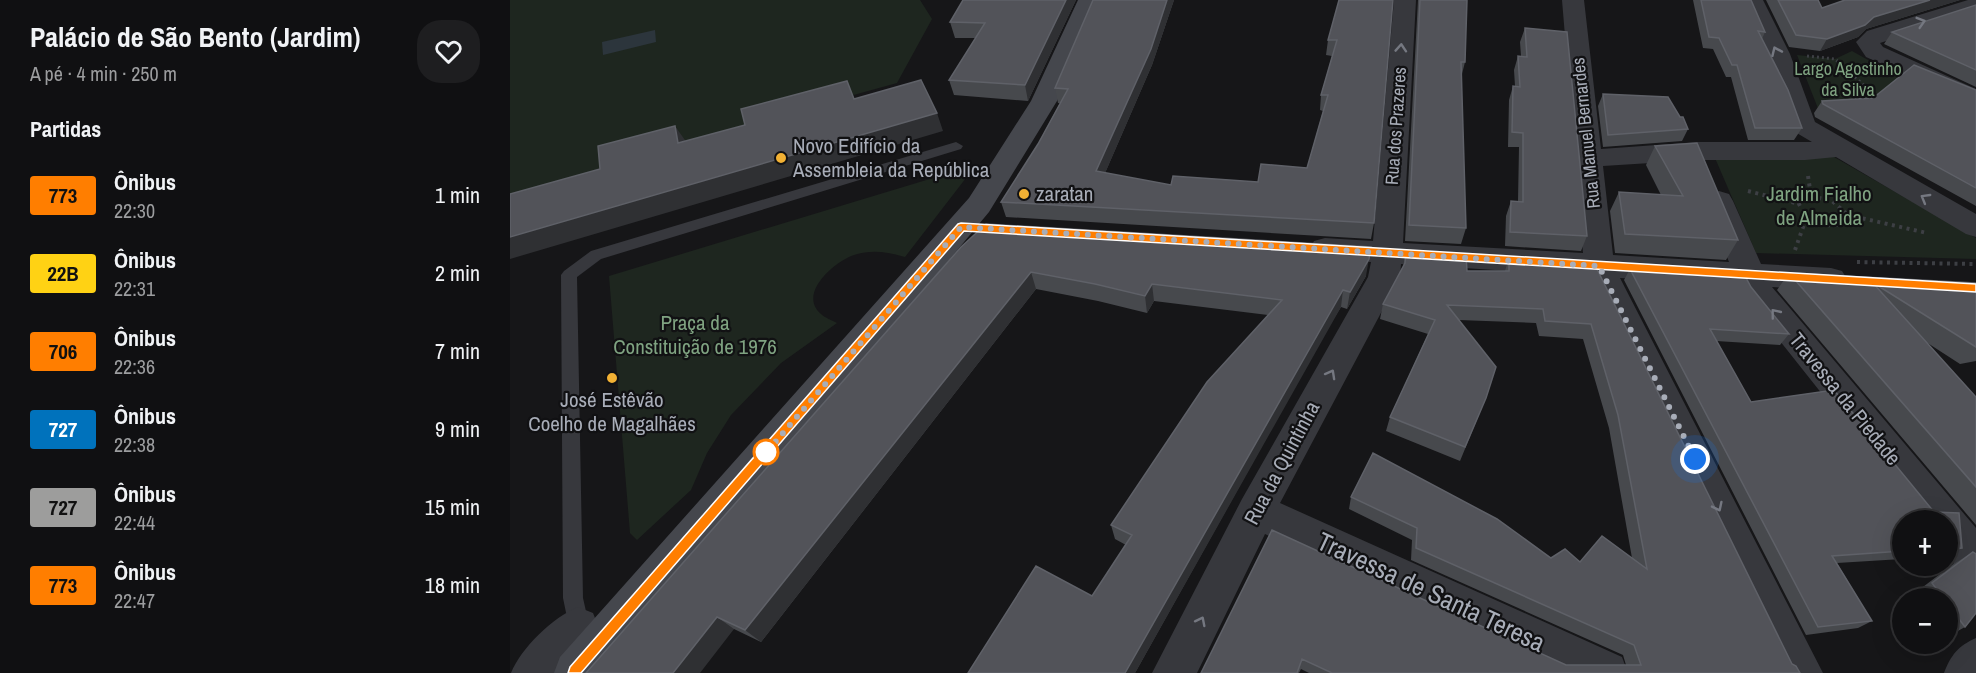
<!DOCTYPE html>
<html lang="pt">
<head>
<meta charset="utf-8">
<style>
	body { margin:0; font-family:"Archivo Narrow",sans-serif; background:#1e1e20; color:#f1f3f6; height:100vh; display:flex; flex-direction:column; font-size:22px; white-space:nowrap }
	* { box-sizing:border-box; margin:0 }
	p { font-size:20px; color:#9c9d9f }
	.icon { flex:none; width:33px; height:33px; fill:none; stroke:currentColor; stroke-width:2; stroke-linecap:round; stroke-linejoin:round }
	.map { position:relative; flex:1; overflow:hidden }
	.panel { display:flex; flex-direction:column; background:#101012; width:510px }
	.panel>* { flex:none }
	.badge { padding:0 12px; border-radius:4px; font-size:21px; line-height:39px }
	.tools { position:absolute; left:1382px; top:510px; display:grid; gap:12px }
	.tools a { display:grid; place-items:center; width:66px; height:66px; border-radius:50%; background:#101012; box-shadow:0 6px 24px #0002,0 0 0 2px #303032; font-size:30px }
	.you { position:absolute; width:30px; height:30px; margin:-15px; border:4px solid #fff; border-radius:50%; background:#1a73e8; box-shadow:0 0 0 9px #1a73e833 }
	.map>.badge { position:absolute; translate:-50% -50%; box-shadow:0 0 0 3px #fff }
	h2 { padding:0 30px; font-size:22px; line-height:54px }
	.round { display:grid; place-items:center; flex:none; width:63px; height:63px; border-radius:24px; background:#1e1e20 }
	.summary { display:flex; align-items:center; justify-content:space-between; height:102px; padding:0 30px }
	h1 { font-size:28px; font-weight:700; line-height:45px }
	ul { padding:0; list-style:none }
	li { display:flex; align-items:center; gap:18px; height:78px; padding:0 30px }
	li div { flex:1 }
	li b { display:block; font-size:22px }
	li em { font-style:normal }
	li .badge { min-width:66px; font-weight:700; text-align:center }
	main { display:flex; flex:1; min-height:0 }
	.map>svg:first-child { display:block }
</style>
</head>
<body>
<main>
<section class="panel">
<div class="summary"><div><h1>Palácio de São Bento (Jardim)</h1><p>A pé · 4 min · 250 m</p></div><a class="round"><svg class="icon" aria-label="heart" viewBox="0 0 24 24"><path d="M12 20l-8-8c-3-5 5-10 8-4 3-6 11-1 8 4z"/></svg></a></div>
<h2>Partidas</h2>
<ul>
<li><span class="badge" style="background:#ff7e00;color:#111">773</span><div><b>Ônibus</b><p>22:30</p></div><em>1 min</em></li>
<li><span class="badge" style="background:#ffd214;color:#111">22B</span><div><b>Ônibus</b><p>22:31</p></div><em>2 min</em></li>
<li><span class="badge" style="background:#ff7e00;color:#111">706</span><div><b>Ônibus</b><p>22:36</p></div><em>7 min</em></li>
<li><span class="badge" style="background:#0072bc;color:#fff">727</span><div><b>Ônibus</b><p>22:38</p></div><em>9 min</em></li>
<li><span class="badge" style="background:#9d9d9c;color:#111">727</span><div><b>Ônibus</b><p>22:44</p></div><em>15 min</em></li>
<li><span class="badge" style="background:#ff7e00;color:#111">773</span><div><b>Ônibus</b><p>22:47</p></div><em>18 min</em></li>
</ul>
</section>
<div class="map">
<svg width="1466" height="673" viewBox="0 0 1466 673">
	<rect width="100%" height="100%" fill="#161618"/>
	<path fill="#1e261f" d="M0,0H410L422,19L387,83L101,162L0,216Z
		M1342,51L1392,79L1389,93L1309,111L1287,55L1325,59Z
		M1324,157L1466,238V259L1246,253L1205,158Z
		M466,165L395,257C378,252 362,249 344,255C325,261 287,294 311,314C315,318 322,320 327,323L271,363L221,415L197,453L181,490L127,540L120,533L99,276Z"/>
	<path fill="#2c353c" d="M145,30L146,42L93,55L92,42Z"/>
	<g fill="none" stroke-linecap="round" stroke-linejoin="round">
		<path stroke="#3d3f44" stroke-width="3" stroke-dasharray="2 3" stroke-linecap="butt" d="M1297,56L1325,59L1368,98"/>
		<path stroke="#3d3f44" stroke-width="4" stroke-dasharray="3 4.5" stroke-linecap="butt" d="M1298,176L1301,196
			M1238,191L1289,204
			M1301,196L1322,201L1338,215V221C1319,231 1298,223 1289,204L1291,200Z
			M1338,215L1417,233
			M1285,250L1297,216
			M1347,262L1466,264"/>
		<path fill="#37383d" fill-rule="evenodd" d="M446,142L453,146L451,149L91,259L67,277L73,598L80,629L77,637L69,640L61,637L53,598L51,275L54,271L81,251Z"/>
		<path fill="#37383d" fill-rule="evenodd" d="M884,0H906L893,243L1073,253L1052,0H1074L1091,149L1188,142H1302L1285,132L1281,126L1256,54L1231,0H1253L1280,54L1305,122L1466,214V237L1456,234L1326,157L1295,160H1188L1093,166L1103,255L1219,262L1195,201L1199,194L1209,191L1219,194L1223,201L1251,264L1321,268L1332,271L1337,279L1332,287L1321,290L1262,287L1466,528V578C1434,566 1437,550 1437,520H1412L1235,297L1229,285L1110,278L1313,673H1268L1078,276L891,264L890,277L770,503L1112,657L1118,673H1048L755,534L687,673H642L732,499L858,277L861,262L815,260L804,257L800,249L804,241L815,238L863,241Z
			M1458,0H1466V12L1370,43L1373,47L1466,89V106L1356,57L1346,42L1357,31Z
			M68,607L83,613L89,628L83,643L54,673H1C11,648 43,617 68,607Z
			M1466,638V673H1434C1441,655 1448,646 1466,638Z"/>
		<path fill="#45474d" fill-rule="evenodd" d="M568,0H590L547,101L479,212L95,673H44L50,657L459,198L521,101Z"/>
	</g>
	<path fill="#47494d" d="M453,0H566L518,101L444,95L439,80L466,38H445L440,22Z
		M583,0H664L642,65L595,173L661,185L748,182L797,168L813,111L810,110L811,95L822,56L816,55L818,40L829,0L864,223L861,239L496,217L491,202L528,144L550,103H548L545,88Z
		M908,0H957L955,62L951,78L956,228L951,244L895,241Z
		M1183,0H1241L1255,32L1252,39L1292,128L1284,140H1238L1221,77H1216L1203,49L1193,48Z
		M1256,0H1308L1312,8L1335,0H1450L1356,29L1348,37L1310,51L1279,47Z
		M1466,5V87L1374,44L1382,32Z
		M1015,28L1077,236L1071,251L995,246L996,216L1001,201H1008L1009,147H998L999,100L1003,86H1005L1004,70L1008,56H1011L1010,42Z
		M1466,90V206L1305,117L1304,113L1312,101Z
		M1093,94L1178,129L1172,141L1093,147L1088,106Z
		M1145,146L1228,240L1216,260L1105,253L1100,211L1109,192L1151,195L1136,165Z
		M451,247L856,276L837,309L831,307L818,328L625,673H458L582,596L616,545L605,539L601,525L758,315L644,301L637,313L588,301L526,289L251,642L224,629L76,673Z
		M896,251L957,271H995L999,258L1084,263L1282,664L1290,673H799L791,669L789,673H691L762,530L1056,665H1116L1113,655L901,560L902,540L839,509L841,497L1041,558L1070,562L1122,558L1099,428L1073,339L1029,336L1026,323L949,320L976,398L950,461L876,431L880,417L918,334L870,319L873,304L893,267Z
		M1120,269L1235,276L1241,287L1279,334L1270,345L1206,341L1241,402L1324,390L1424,512L1449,513L1452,548L1437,557V520H1392V559L1327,563L1362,621L1348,628L1296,635L1114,280Z
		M1279,273L1466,283V361L1450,364L1416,342L1466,397V525L1267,290Z
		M1463,552L1455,627L1437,637V598H1403L1401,596L1442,565Z"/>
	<path fill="#2f3033" d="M556,0H566L518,101L515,85Z
		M657,0H664L642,65L589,187L586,171Z
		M1420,0H1450L1356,29L1348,37L1310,51L1317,39L1364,17Z
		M427,113L433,131L0,259V237Z
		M165,126L177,143H168Z
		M861,247L856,276L837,309L840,292Z
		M521,272L526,289L251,642L235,630Z
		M642,284L644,301L637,313L635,296Z
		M833,290L831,307L625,673H615Z
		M207,617L224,629L190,673H163Z"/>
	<path fill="#525359" stroke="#5f6168" stroke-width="1.5" d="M453,0H556L515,85L439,80L475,23L440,22Z
		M583,0H657L641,49L586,171L661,185L663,176L748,182L751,164L797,168L818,95H811L827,40H818L829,0H883L864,223L491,202L528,144L558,89L545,88Z
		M910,0H957L955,62H951L956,228L899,225Z
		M1191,0H1241L1255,32L1248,31L1278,90L1292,128H1245L1227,65H1222L1209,38L1199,37Z
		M1268,0H1308L1312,8L1335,0H1420L1364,17L1355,25L1317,39L1286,35Z
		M1466,5V70L1382,32Z
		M1015,28L1057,32L1077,236L1000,232L1001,201L1013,202V133L1002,132L1003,86L1010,87L1008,56L1017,57Z
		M1404,65L1466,90V188L1313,104L1312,101L1363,98Z
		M411,80L427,113L0,237V194L90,169L88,146L165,126L168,143L235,125L231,109L337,81L344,99Z
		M1093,94L1158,97L1170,117H1173L1178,129L1098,135Z
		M1187,143L1228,240L1115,234L1109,192L1173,196L1145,146Z
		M476,224L861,247L859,259L840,292L833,290L821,311L615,673H458L526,566L582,596L622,535L601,525L697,382L772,300L642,284L635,296L585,284L521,272L235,630L207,617L163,673H76L451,247Z
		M896,251L956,255L957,271H999V258L1084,263L1282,664L1286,666L1290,673H822L792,659L787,673H691L762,530L1056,665H1131L1124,645L906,548L907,528L841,497L863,453L987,519L1041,558L1055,549L1070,562L1092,536L1137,569L1108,415L1081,324L1035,321L1033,309L937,305L986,367L976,398L955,447L880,417L925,320L873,304L895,263Z
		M1120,269L1235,276L1241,287L1279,334L1200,329L1241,402L1324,390L1424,512L1449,513L1452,548L1437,549V520H1392V551L1322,556L1362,621L1308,627Z
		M1279,273L1466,283V347L1362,282L1466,397V487Z
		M1463,552L1466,554V613L1455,627L1437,603V598H1433L1422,583Z"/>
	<defs><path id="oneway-chevron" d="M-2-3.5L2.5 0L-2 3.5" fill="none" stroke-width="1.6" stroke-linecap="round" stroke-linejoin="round" transform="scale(1.5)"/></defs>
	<g stroke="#757881">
		<use href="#oneway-chevron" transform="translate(1411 22) rotate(-17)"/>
		<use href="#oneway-chevron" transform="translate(891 48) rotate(-86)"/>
		<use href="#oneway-chevron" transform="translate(1266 51) rotate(-114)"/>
		<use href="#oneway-chevron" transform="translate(1415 198) rotate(-150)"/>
		<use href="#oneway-chevron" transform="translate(1265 313) rotate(-129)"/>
		<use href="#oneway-chevron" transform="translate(821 374) rotate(-61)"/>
		<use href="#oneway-chevron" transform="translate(1208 507) rotate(64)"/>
		<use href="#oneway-chevron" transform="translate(691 621) rotate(-63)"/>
	</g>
	<path fill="#ff7e00" stroke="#fff" stroke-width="1.5" d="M451,223L1466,284V292L454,231L71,673H58L60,667L448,224Z"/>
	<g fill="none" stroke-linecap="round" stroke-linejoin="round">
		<path stroke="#a8adb8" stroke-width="6" stroke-dasharray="0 10.8" d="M256,452L254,455L451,227L1089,266L1185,459"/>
	</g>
	<g fill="#f2b134" stroke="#111113" stroke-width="2">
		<circle cx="271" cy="158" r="6"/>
		<circle cx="514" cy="194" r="6"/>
		<circle cx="102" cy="378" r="6"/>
	</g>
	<circle fill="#fff" stroke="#ff7e00" stroke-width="3" cx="256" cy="452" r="12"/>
	<g text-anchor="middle" stroke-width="4.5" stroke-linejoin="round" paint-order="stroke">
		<g font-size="18" fill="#7fa381" stroke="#111113">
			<text x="1338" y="75">Largo Agostinho<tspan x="1338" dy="21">da Silva</tspan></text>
		</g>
		<g font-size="18" fill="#a8adb8" stroke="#111113">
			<text transform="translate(886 126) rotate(-86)" y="6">Rua dos Prazeres</text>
			<text transform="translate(1076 133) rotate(-96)" y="6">Rua Manuel Bernardes</text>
		</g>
		<g font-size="21" fill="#a8adb8" stroke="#111113" text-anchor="start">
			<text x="283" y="153">Novo Edifício da<tspan x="283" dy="24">Assembleia da República</tspan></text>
			<text x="526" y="201">zaratan</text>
			<text x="102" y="407" text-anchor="middle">José Estêvão<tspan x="102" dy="24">Coelho de Magalhães</tspan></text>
		</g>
		<g font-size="21" fill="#7fa381" stroke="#111113">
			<text x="1309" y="201">Jardim Fialho<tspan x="1309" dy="24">de Almeida</tspan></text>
			<text x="185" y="330">Praça da<tspan x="185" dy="24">Constituição de 1976</tspan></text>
		</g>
		<g font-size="21" fill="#a8adb8" stroke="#111113">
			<text transform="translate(1335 399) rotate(51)" y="7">Travessa da Piedade</text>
			<text transform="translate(772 463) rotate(-62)" y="7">Rua da Quintinha</text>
		</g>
		<g font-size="26" fill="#a8adb8" stroke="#111113">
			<text transform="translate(921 592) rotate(25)" y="9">Travessa de Santa Teresa</text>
		</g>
	</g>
</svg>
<div class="tools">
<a>+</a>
<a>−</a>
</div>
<div class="you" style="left:1185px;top:459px"></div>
</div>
</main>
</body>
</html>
